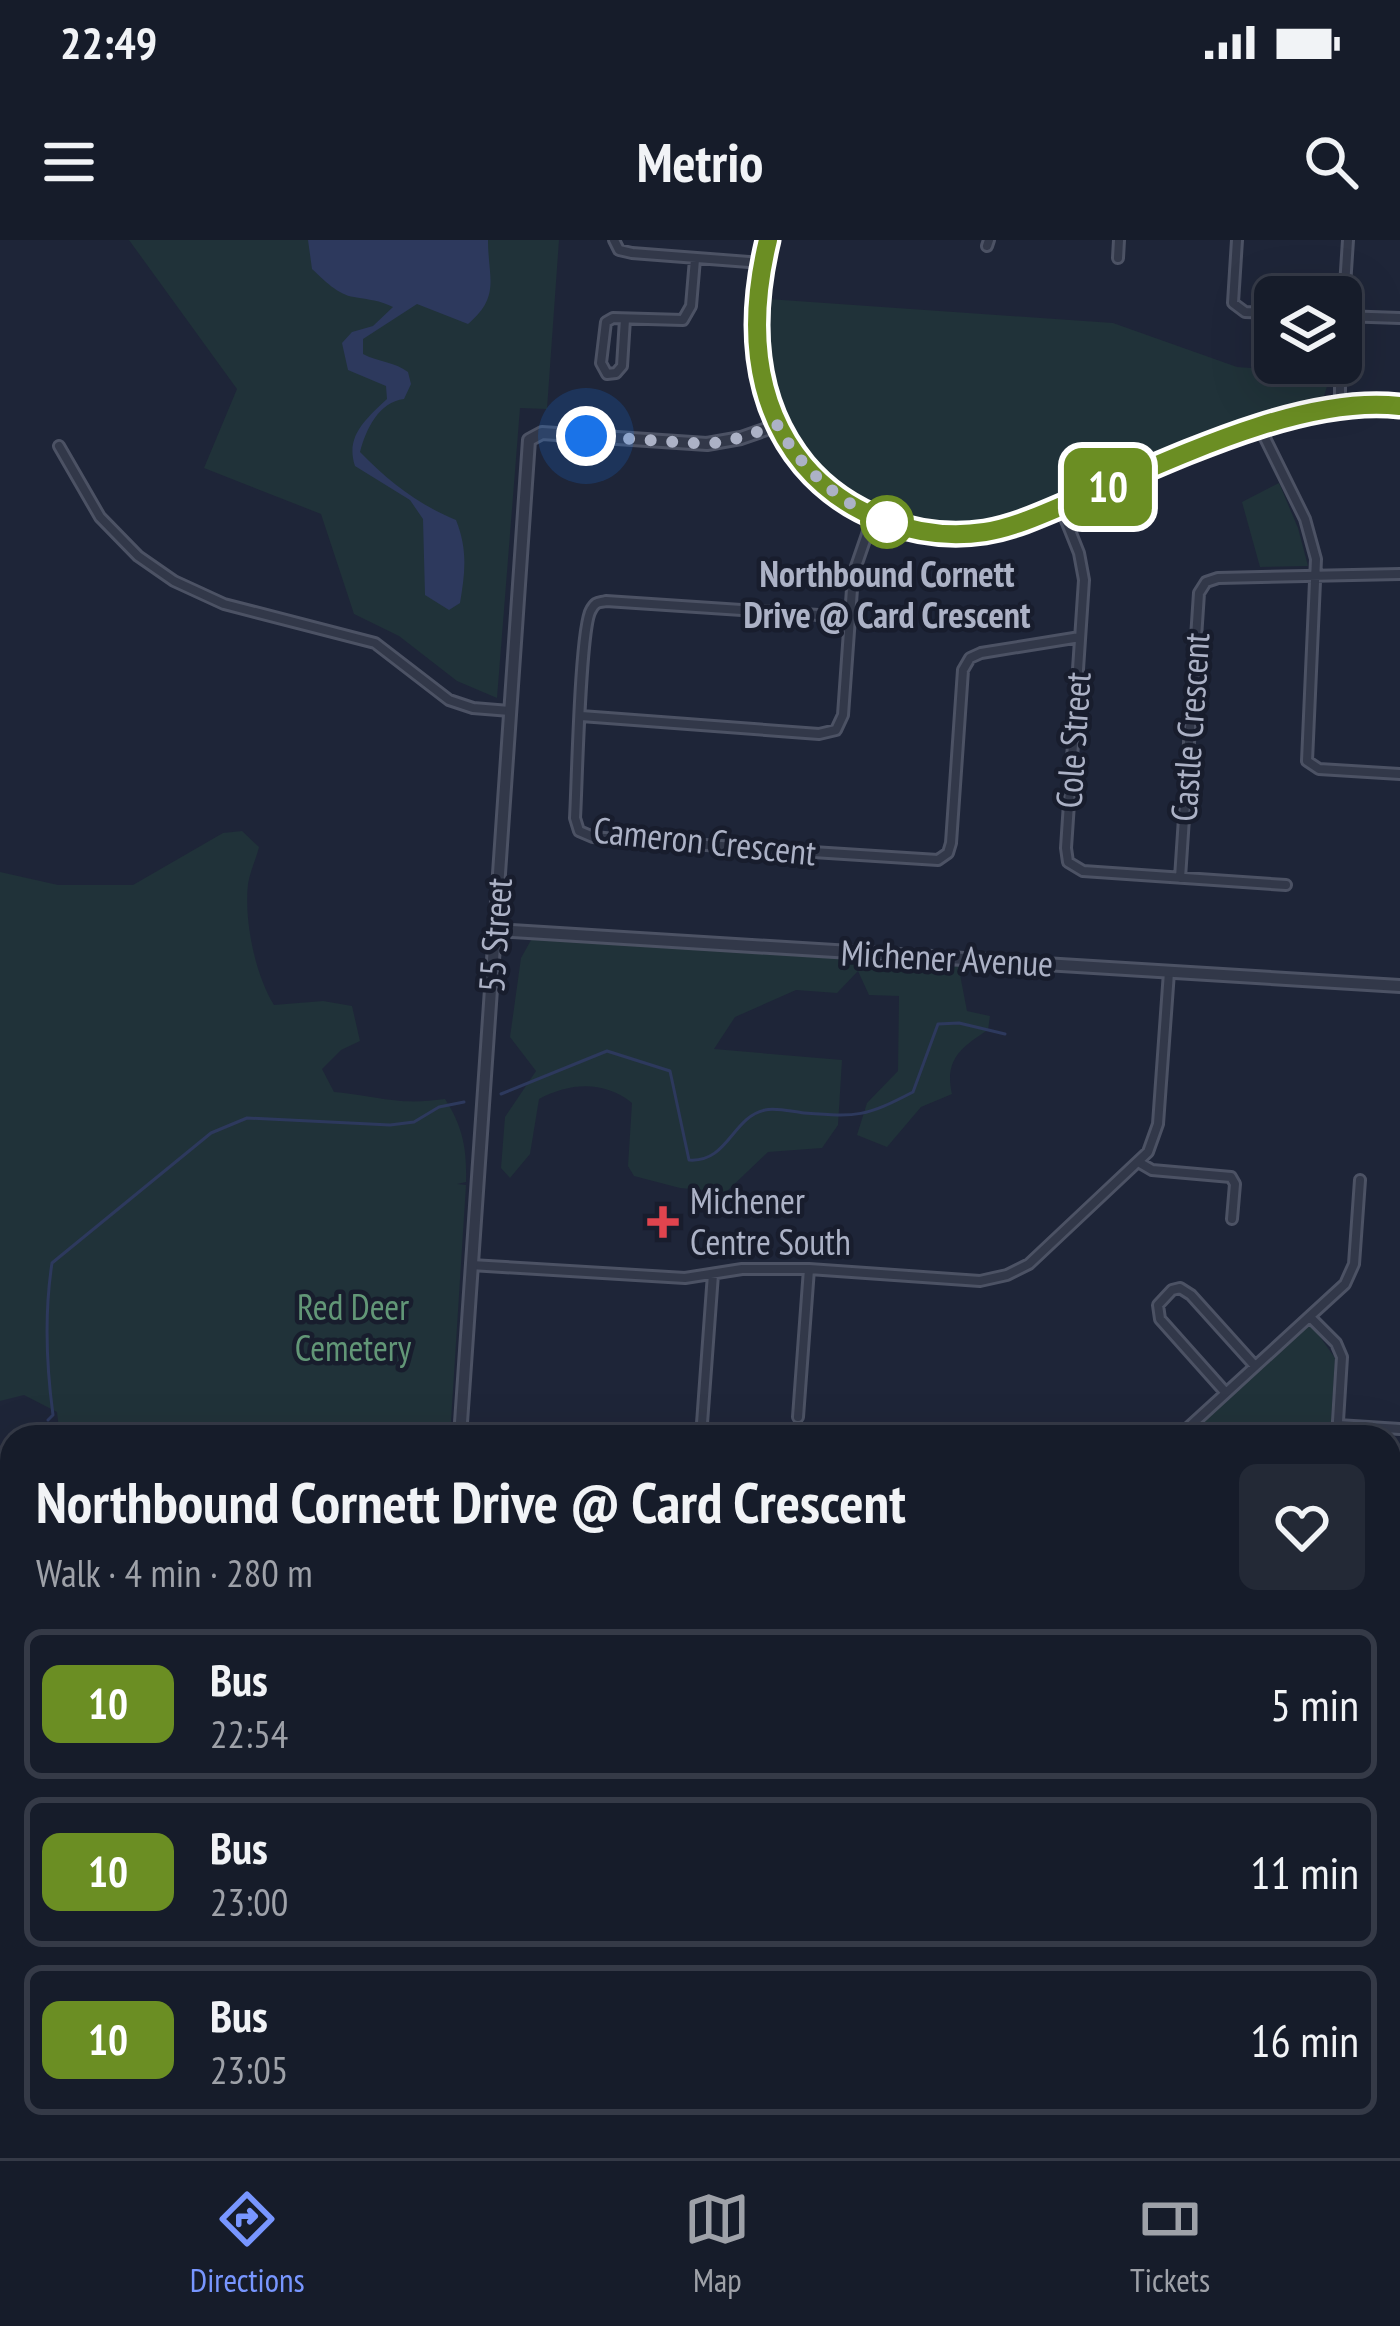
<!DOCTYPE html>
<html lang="en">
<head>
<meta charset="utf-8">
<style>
	body { margin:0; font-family:"PT Sans Narrow",sans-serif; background:#232936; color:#f1f3f6; height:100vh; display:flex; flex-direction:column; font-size:45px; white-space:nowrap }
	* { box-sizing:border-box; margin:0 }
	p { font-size:39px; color:#9ea1a8 }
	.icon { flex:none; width:66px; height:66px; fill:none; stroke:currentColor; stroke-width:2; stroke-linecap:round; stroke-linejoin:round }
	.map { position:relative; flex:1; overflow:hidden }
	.sheet { position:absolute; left:0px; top:1185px; width:1401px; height:735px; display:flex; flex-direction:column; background:#161c2a; border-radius:36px 36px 0 0; box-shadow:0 12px 48px #0002,0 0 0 3px #353a47 }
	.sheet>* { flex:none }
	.badge { padding:0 24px; border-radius:18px; font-size:42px; line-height:78px }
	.buttons { position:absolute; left:1254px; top:36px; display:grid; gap:24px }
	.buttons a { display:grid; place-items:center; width:108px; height:108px; border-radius:18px; background:#161c2a; box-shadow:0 12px 48px #0002,0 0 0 3px #353a47; font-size:60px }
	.you { position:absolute; width:60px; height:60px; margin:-30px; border:9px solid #fff; border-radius:50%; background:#1a73e8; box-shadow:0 0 0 18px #1a73e833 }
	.map>.badge { position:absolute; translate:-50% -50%; box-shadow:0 0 0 6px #fff }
	.round { display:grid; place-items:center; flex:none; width:126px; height:126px; border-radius:18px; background:#232936 }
	.headline { display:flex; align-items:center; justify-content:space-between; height:204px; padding:0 36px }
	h1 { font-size:57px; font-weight:700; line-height:90px }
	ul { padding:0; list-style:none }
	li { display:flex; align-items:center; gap:36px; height:150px; margin:0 24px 18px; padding:0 12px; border:6px solid #353a47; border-radius:18px }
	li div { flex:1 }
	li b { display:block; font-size:45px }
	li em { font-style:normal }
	li .badge { min-width:132px; font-weight:700; text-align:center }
	.status { display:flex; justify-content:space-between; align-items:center; height:84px; padding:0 60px; background:#161c2a; direction:ltr }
	.status svg { height:33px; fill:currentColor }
	header { display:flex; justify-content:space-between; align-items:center; height:156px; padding:0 36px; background:#161c2a; font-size:54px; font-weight:700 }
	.menu { display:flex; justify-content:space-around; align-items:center; height:168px; border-top:3px solid #353a47; background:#161c2a; font-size:33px; color:#9ea1a8 }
	.menu a { display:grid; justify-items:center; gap:6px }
	.menu .active { color:#7896ff }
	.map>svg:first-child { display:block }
</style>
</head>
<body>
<div class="status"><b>22:49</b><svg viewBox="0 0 49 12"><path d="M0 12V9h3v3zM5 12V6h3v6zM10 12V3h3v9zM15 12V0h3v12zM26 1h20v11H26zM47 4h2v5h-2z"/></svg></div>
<header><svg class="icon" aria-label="menu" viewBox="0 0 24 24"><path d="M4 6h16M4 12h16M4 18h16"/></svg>Metrio<svg class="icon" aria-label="search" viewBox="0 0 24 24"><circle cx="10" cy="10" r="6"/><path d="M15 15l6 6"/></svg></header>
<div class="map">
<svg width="1400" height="1918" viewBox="0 0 1400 1918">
	<rect width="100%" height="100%" fill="#1e2538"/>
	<path fill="#203239" d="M129,0H559L547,169L520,168L497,458L457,441L399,396L354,374L321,274L204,228L237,149Z
		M768,59L1113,83L1237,127L1331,134L1324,156C1241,178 1163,212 1083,245C1054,257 1021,278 990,281C926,289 859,270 815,221C774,174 763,120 768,59Z
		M1279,243L1298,288L1308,326L1260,327L1242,262Z
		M242,591L259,607C256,619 250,632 248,644C244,681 255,734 274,765L323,761L352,766L360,801L341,810L322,829L334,852C378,856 397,866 445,859C463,887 467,909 466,942L457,944L466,945L450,1197H60L57,1172L24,1155L0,1161V632L58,645H133L223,593Z
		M535,693L957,719L967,771L990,776L988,790C961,807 944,820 952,854L921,867L887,907L857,895L867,863L898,831L899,756L869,755L858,731L837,753L796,750L735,777L714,809L842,820L838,885L822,908L768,912L726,952L680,948L634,936L628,926L632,863C603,840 570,843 539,859L530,914L510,938L501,928L505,877L536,831L510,797L521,718Z
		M1304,1087H1313L1335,1118L1330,1197H1187Z
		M709,1908H879L882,1918H718Z"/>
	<path fill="#2d395d" d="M308,0H488C488,38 501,56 468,84L417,64L363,99V114C378,122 395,122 408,132L411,144L404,159C379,162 366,189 360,212C388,241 419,265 456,280C468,310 465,333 460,363L449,370L425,355L423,279L410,260L355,226C345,196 366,179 387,159L386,146L348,130L342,103L352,92L373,86L393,67C379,60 370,60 354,57C338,55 324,40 312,29Z
		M0,1218L12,1221V1398L0,1407Z"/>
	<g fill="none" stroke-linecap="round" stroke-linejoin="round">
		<path stroke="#2d395d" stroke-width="3" d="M501,854L607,811L670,831L689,920C728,923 732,877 765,870C776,867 793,872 804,873C858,877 865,877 913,852L938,784L959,783L1005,794
			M48,1180L53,1175C46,1123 44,1075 52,1023L211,893L247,878L390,885L414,882L439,867L464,862"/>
		<defs>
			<path id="minor" d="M614,0L619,10L632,13L762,23
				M1237,0L1233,63L1245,72L1275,73
				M987,6L989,0
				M1118,18L1119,0
				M1342,76L1400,78
				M625,79L622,126L616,133L607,134L601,123L606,82L613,78L683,80L691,66L695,19
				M1341,107L1348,0
				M1340,123V168
				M1259,186L1305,279L1316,319L1307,521L1319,529L1400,534
				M59,206L100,277L138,316L174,341L224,364L375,403L449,460L473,468L511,471
				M1061,268L1079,313L1084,340L1066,608L1068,622L1083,631L1286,645
				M849,377L606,361C598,363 596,361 591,370C580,388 577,545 575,578L579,591L593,597L628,600L938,620L948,613L951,603L963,430L970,418L981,413L1080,397
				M581,476L819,494L836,490L843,475L853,335L873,277
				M1180,638L1199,353L1206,342L1218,338L1400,334
				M1140,923L1152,930L1231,937L1235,944L1232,979
				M471,1025L685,1038L742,1029H809L798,1177
				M809,1029L980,1041L1007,1035L1029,1024L1148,912L1158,884L1169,732
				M1310,1077L1336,1103L1342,1117L1337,1197
				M1226,1153L1160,1079L1158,1065L1172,1050L1180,1048L1191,1055L1255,1126
				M1338,1185L1400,1189
				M701,1197L713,1034
				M1178,1197L1345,1044L1354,1024L1360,940
				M1389,1405L1400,1406
				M1389,1807L1400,1808
				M711,1908L715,1918
				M943,1908L946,1918
				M1029,1918L1030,1908
				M1159,1918V1908
				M1290,1918V1908"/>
			<path id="tertiary" d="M768,0C751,72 750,148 793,210C837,273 919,306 994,290C1032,282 1068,263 1104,249C1155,228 1206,207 1257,187C1303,170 1352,167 1400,161
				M495,690L1400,746
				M460,1197L529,200L542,193L707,204L741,198L778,185
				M1389,1624L1400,1625
				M376,1908L378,1918"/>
		</defs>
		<use href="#minor" stroke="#4c5264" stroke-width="14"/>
		<use href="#tertiary" stroke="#4c5264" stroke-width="16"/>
		<use href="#minor" stroke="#323849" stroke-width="8"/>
		<use href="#tertiary" stroke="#323849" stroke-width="10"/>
	</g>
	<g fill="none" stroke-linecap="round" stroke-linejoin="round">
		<defs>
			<path id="line" d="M768,0C749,78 751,161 804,225C847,276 919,302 985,292C1015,287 1043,274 1071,262C1163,224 1299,154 1400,166"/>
		</defs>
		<use href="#line" stroke="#fff" stroke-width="27"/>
		<use href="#line" stroke="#6b8e23" stroke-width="18"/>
		<path stroke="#acb2c6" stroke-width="12" stroke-dasharray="0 21.6" d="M586,196L707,204L729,201L778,185C801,231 846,267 887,282"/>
	</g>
	<circle fill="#fff" stroke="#6b8e23" stroke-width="6" cx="887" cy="282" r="24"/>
	<path fill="#e0444e" stroke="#181d2d" stroke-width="4.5" d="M657 964h12v12h12v12h-12v12h-12v-12h-12v-12h12z"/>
	<g text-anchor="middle" stroke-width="9" stroke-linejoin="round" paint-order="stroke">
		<g font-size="36" font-weight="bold" fill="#acb2c6" stroke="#181d2d">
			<text x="887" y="347">Northbound Cornett<tspan x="887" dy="41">Drive @ Card Crescent</tspan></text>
		</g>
		<g font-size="36" fill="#acb2c6" stroke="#181d2d">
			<text transform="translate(1190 487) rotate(-86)" y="13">Castle Crescent</text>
			<text transform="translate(1073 500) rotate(-86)" y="13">Cole Street</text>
			<text transform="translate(705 601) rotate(6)" y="13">Cameron Crescent</text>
			<text transform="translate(495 695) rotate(-86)" y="13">55 Street</text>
			<text transform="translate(947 718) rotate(3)" y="13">Michener Avenue</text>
		</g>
		<g font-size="36" fill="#acb2c6" stroke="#181d2d" text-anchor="start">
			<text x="690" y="974">Michener<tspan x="690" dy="41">Centre South</tspan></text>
		</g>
		<g font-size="36" fill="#629777" stroke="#181d2d">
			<text x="353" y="1080">Red Deer<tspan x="353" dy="41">Cemetery</tspan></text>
		</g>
	</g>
</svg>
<div class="buttons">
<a><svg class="icon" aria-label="layers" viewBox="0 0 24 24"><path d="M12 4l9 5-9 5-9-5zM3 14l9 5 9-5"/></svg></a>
</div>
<div class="you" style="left:586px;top:196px"></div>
<b class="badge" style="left:1108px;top:247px;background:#6b8e23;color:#fff">10</b>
<section class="sheet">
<div class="headline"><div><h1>Northbound Cornett Drive @ Card Crescent</h1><p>Walk · 4 min · 280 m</p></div><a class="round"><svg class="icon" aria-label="heart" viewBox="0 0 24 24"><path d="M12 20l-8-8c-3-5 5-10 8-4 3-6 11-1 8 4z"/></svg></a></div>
<ul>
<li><span class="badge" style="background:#6b8e23;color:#fff">10</span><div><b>Bus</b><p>22:54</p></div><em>5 min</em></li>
<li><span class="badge" style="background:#6b8e23;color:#fff">10</span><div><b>Bus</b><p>23:00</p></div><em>11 min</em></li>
<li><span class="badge" style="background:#6b8e23;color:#fff">10</span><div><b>Bus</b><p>23:05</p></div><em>16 min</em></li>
</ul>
</section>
</div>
<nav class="menu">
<a class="active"><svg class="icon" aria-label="directions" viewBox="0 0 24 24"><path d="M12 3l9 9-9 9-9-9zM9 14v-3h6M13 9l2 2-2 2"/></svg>Directions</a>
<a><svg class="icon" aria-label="map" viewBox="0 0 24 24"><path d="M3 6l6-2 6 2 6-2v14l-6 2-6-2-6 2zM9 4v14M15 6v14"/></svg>Map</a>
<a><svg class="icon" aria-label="tickets" viewBox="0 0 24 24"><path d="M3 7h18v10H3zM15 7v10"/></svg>Tickets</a>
</nav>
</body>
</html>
